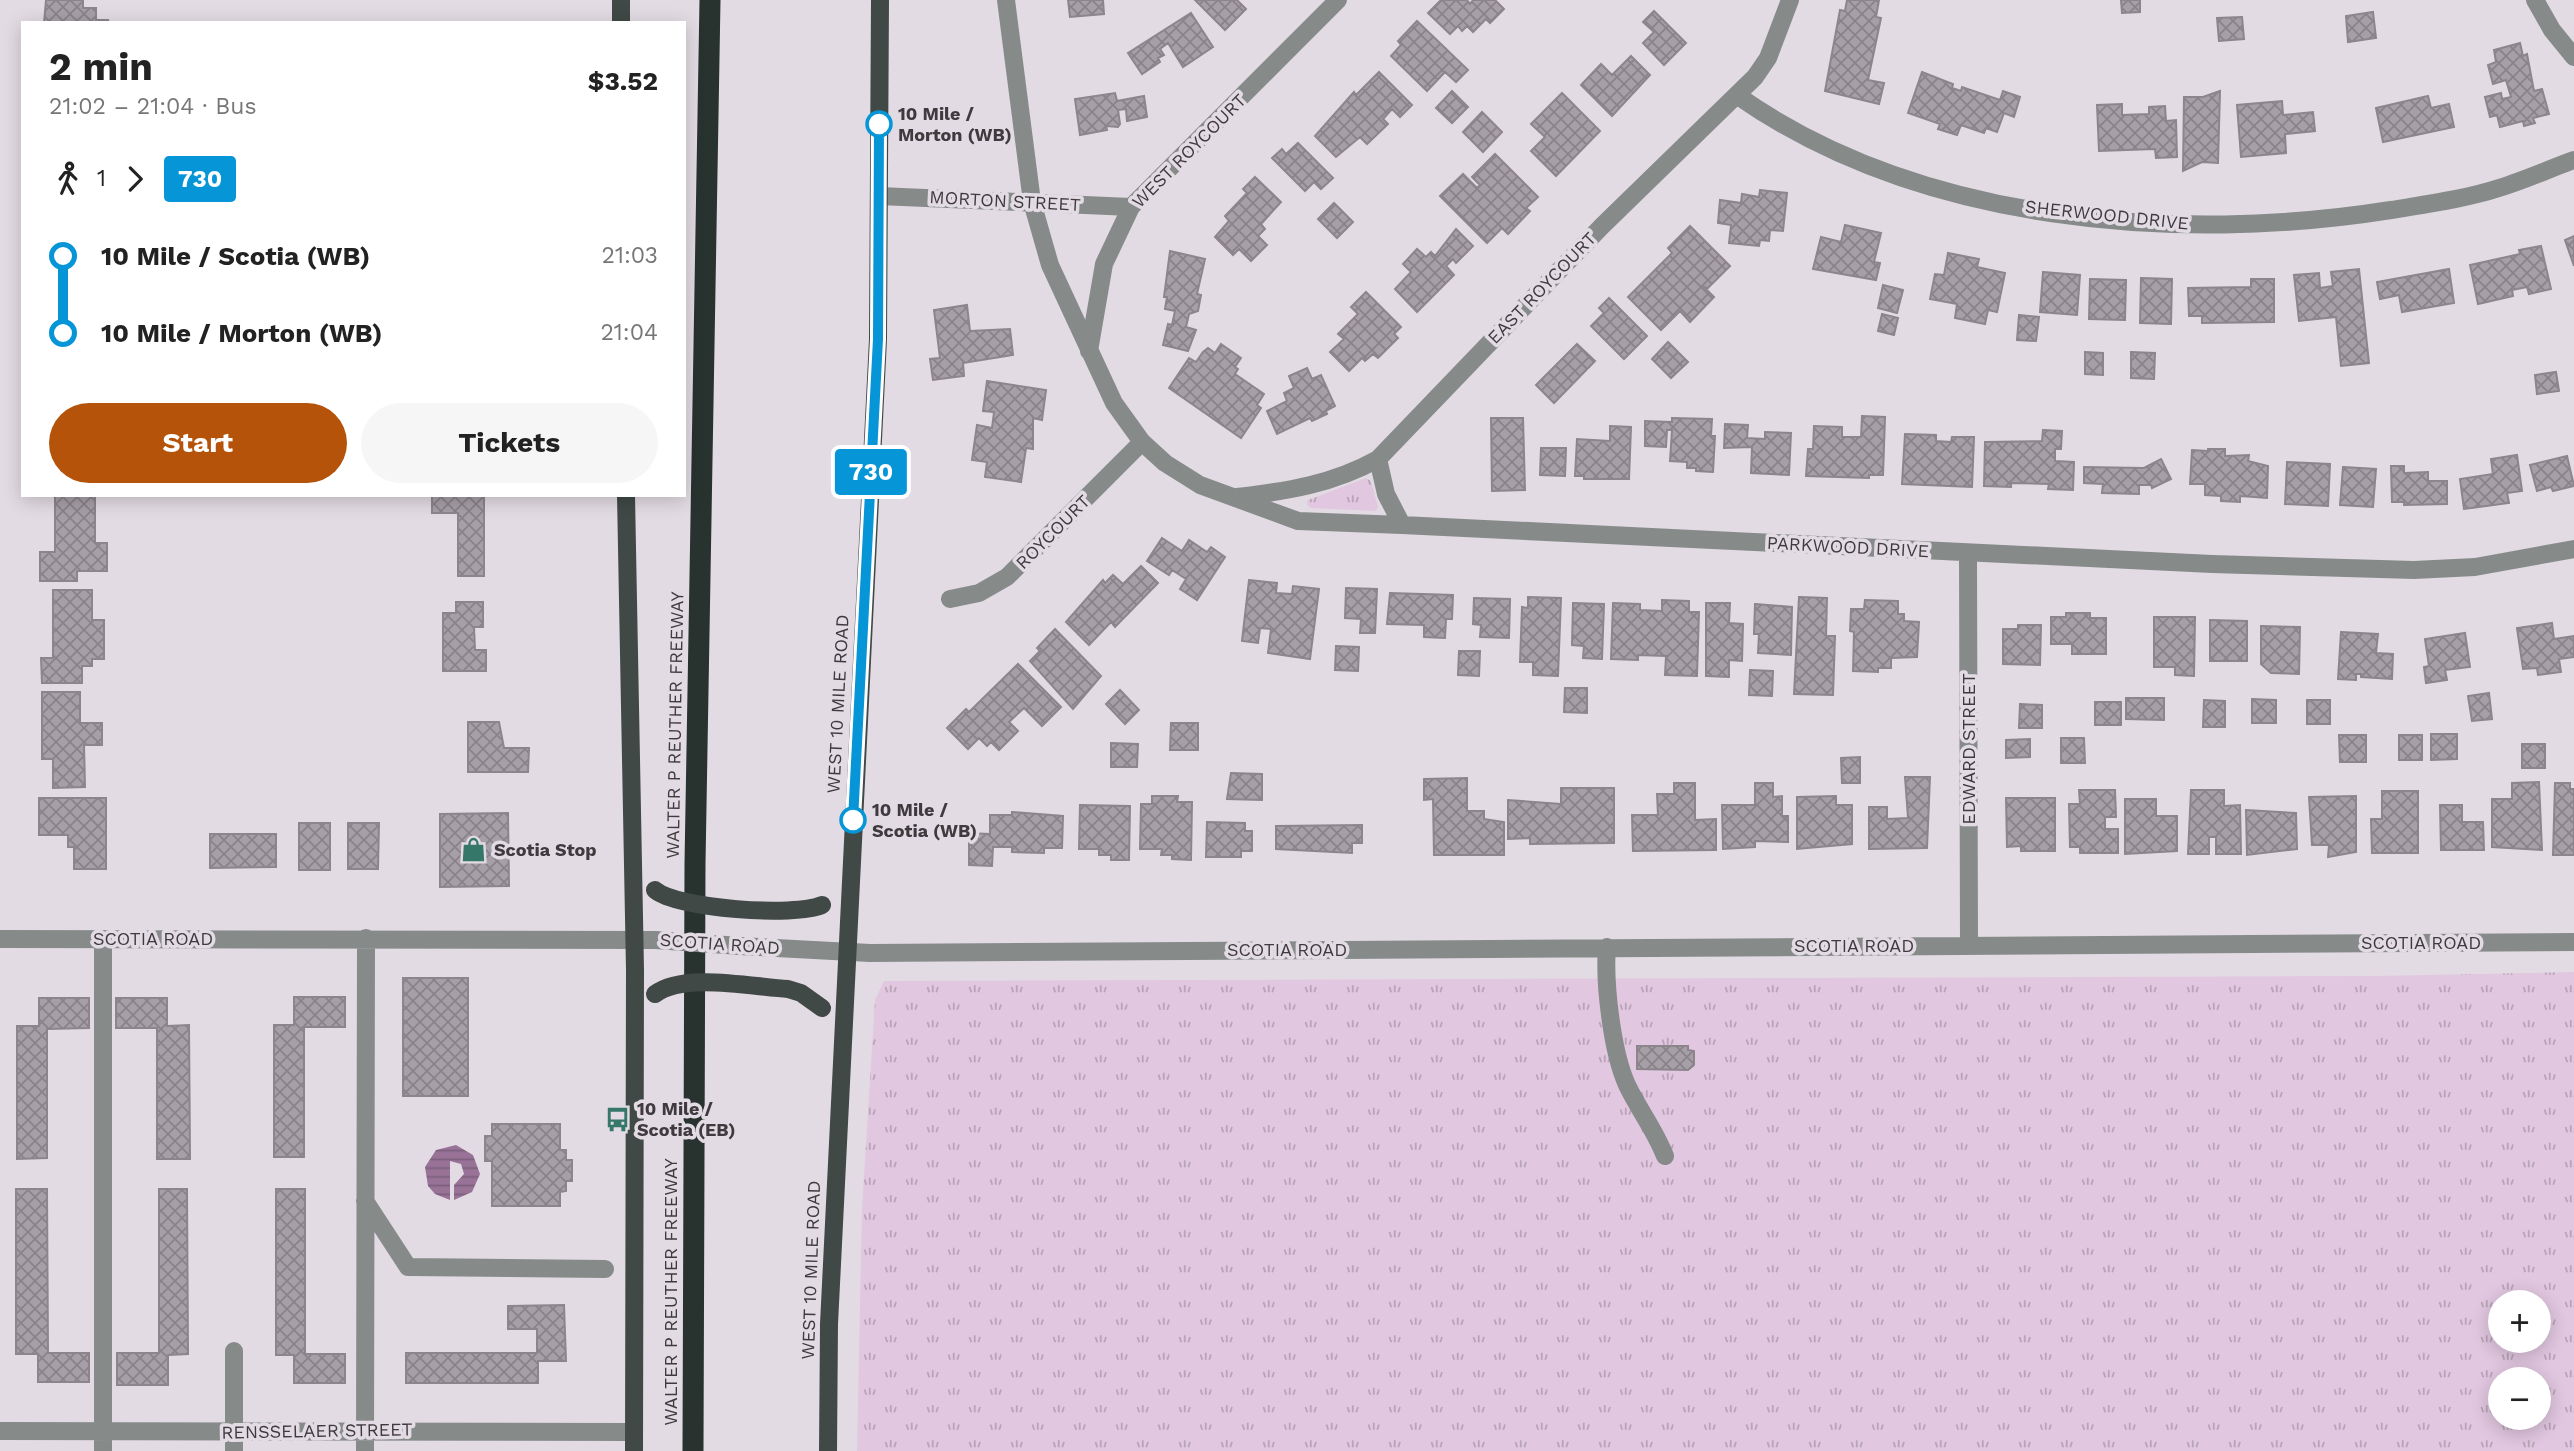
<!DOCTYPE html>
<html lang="en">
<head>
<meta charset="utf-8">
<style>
	body { margin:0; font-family:"Work Sans",sans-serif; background:#f6f6f6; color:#222; height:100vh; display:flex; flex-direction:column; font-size:26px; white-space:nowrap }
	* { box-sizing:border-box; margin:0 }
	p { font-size:23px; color:#767676 }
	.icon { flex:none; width:38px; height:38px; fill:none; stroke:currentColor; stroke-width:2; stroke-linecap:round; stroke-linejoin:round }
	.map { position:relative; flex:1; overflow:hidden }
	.details { position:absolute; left:21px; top:21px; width:665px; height:476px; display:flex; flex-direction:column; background:#fff; border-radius:0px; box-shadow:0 4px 18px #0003 }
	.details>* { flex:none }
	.badge { padding:0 14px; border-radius:5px; font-size:24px; line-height:46px }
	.controls { position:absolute; left:2488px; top:1290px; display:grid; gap:14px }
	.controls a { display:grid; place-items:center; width:63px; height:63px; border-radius:50%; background:#fff; box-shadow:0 4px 18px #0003; font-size:35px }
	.map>.badge { position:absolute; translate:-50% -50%; box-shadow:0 0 0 4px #fff }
	.legs { display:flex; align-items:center; gap:10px; height:77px; padding:0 28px; font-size:23px }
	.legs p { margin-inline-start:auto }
	.headline { display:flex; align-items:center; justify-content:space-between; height:119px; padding:0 28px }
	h1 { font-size:38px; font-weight:700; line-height:52px }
	.action { display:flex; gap:14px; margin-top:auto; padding:14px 28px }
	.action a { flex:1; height:80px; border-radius:42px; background:#b45309; color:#fff; font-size:28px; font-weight:700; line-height:80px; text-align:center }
	.action a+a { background:#f6f6f6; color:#222 }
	ul { padding:0 28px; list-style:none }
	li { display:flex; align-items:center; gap:24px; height:77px; font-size:26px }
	li i { display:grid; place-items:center; width:10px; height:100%; margin:0 9px; background:currentColor }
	li i::after { content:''; width:18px; height:18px; margin:-9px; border:5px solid; border-radius:50%; background:#fff }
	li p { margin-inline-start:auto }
	li:first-child i { background:linear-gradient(#0000 50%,currentColor 0) }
	li:last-child i { background:linear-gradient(currentColor 50%,#0000 0) }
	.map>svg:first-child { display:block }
</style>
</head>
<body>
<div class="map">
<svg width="2574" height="1451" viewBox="0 0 2574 1451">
	<defs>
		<pattern id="grass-tufts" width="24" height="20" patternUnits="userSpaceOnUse" patternTransform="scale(1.75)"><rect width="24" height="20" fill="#e1c7e0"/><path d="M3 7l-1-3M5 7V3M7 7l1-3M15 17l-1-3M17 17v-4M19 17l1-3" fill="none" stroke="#b8a3b7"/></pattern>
		<pattern id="water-rules" width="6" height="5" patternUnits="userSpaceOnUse" patternTransform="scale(1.75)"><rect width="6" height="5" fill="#987397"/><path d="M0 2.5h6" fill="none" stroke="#7d5f7d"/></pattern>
		<pattern id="building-cross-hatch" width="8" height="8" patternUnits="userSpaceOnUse" patternTransform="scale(1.75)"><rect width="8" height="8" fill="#a79fa7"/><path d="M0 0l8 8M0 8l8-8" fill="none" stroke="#898389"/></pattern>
	</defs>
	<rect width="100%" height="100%" fill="#e3dbe3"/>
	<path fill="url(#grass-tufts)" fill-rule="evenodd" d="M1366,478L1371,481L1378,507L1376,511L1311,508L1307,505L1308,500Z
		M2574,972V1451H857L862,1208L875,1000L884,981L2375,976ZM2501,1302H2539V1340H2501ZM2501,1379H2539V1418H2501Z"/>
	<path fill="url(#water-rules)" d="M456,1145L473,1155L480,1174L472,1192L454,1200V1185L464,1174L461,1164L450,1161V1200L435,1194L428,1186L425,1167L436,1150Z"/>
	<path fill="url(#building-cross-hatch)" stroke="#8c858c" stroke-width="2" d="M46,0H83V8H96V20H108L109,23H44Z
		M1068,0H1103L1104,14L1070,17Z
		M1195,0H1237L1246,9L1225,30Z
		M1441,0H1467L1470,4L1473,0H1495L1504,9L1490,23L1486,19L1473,32L1467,26L1462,31L1458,26L1450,34L1428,13Z
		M1847,0H1879L1876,17L1881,18L1868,80L1884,83L1879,104L1825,91L1840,10L1845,11Z
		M2121,0H2140V12L2122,13Z
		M1654,11L1686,43L1664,65L1643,43L1654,32L1643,22Z
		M2373,12L2376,38L2348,42L2346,16Z
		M1191,13L1213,47L1183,67L1168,43L1160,49L1164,55L1158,58L1160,62L1142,74L1128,53Z
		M2242,17L2244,39L2219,41L2217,18Z
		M1417,21L1468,70L1456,82L1445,72L1427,91L1391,56L1401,45L1398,41Z
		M2520,43L2523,56L2527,54L2534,91L2542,89L2549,114L2533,118L2535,123L2524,126L2523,121L2500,127L2497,115L2490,117L2485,97L2501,93L2502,99L2511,97L2506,80L2493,84L2488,65L2496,62L2494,50Z
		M1631,56L1650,75L1612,116L1581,85L1601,64L1612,75Z
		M1379,72L1412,105L1400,117L1392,109L1383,119L1388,124L1367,144L1360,137L1336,157L1315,136L1354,92L1356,95Z
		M1922,72L1953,84L1952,88L1961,91L1962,87L2000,100L2003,91L2020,97L2014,117L2004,113L1997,132L1986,128L1984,133L1961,125L1957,135L1938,129L1940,124L1908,113Z
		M1452,91L1468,107L1452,123L1436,108Z
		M2220,91L2218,163L2202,162L2183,171L2184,97H2203Z
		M1115,93L1117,101L1144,96L1147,117L1127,121L1126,109L1118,110L1120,124L1118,127L1106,126L1107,130L1080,135L1075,99Z
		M1562,93L1600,131L1556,176L1531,151L1545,137L1531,124Z
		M2428,96L2431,108L2449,104L2454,127L2383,142L2376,108Z
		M2282,101L2283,115L2313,112L2315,131L2285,134L2286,153L2241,157L2237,105Z
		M2122,104V115L2149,114V107L2165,106L2166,121L2176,120L2177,157L2156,158L2155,149L2099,151L2097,105Z
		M1482,112L1502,132L1483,152L1463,132Z
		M1298,143L1333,178L1321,189L1314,182L1305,191L1272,158L1282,149L1286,154Z
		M1495,154L1538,197L1526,208L1530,211L1508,234L1502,228L1487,243L1440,196L1463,174L1477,188L1480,185L1472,177Z
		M1255,177L1281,202L1261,224L1265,229L1258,236L1267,245L1251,261L1239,249L1233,255L1215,237L1229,221L1225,216L1247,193L1243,189Z
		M1760,190L1787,193L1783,231L1770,230L1769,241L1760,240L1759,246L1729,243L1731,225L1718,223L1720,200L1741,203L1742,194L1759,197Z
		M1334,203L1353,222L1337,238L1318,219Z
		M1845,225L1881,233L1874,262L1880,263L1876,280L1813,269L1821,237L1841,242Z
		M1690,226L1730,266L1708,288L1704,287L1714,297L1690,322L1680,311L1661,330L1628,297L1672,253L1668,248Z
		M1456,229L1473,246L1456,263L1453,259L1446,266L1454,275L1417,312L1395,289L1411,272L1403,264L1417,249L1426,257L1431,252L1435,256Z
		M2574,236V266L2565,240Z
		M2541,246L2551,289L2529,294L2527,287L2512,290L2513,296L2478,304L2470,265L2520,254L2519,250Z
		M1170,251L1205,259L1197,294L1201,295L1198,311L1189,314L1186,327L1196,330L1188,351L1163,345L1168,324L1172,325L1175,311L1165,309L1167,297H1164Z
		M1948,253L1979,259L1977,267L2005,273L1997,312L1988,310L1985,324L1955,318L1957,304L1930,299L1935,274L1944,275Z
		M2359,269L2369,363L2341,366L2336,317L2299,321L2294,275L2319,273L2320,288L2333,286L2331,272Z
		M2449,269L2454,303L2402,312L2399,295L2380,299L2377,282Z
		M2043,272L2080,275L2077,315L2040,312Z
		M2141,278L2172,279L2171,324L2140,323Z
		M2090,279L2126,280L2125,320L2089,319Z
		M2251,279H2274V322L2202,323V316H2189L2188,288L2251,287Z
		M1883,285L1903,290L1897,313L1878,308Z
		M1366,292L1401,327L1394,334L1398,338L1378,358L1373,354L1365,361L1362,358L1349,371L1330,352L1344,339L1338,334L1358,314L1351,307Z
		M1609,298L1647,336L1624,359L1591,326L1604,313L1599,308Z
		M967,305L970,331L1010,329L1013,355L963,363L964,376L933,380L930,359L940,358L934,310Z
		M1882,314L1898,318L1894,335L1878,331Z
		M2019,315L2039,317L2036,341L2017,340Z
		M1668,342L1688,362L1671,378L1652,359Z
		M1221,344L1241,358L1235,367L1238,369L1235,374L1264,394L1257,405L1261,408L1241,438L1169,388L1189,358L1196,362L1203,352L1208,348L1215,353Z
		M1577,344L1595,361L1554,403L1536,385Z
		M2085,352L2103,353V375L2085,374Z
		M2131,352L2155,353L2154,379L2131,378Z
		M1307,368L1312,379L1321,375L1335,406L1326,411L1327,414L1312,421L1310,418L1277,434L1267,411L1287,401L1284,393L1294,388L1289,376Z
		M2556,372L2559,391L2537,394L2535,375Z
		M987,381L1046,390L1042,420L1033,418V449L1026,448L1021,482L985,477L987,462L972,460L977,425L992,428L994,412L983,411Z
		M1862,416L1885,417L1883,475H1869V478L1806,476L1808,449H1813L1814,426L1842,427V437H1861Z
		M1491,418H1523L1525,490L1492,491Z
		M1672,418L1712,419L1711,436H1715L1713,472L1696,471V468H1687V462L1670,461L1672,430H1667L1666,447L1645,446V421L1672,422Z
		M1725,424L1748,425L1747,438L1765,439V432L1791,433L1789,475L1751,473L1752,447L1724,448Z
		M1610,426L1631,427L1629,479H1584V476H1575L1577,439L1610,441Z
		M2043,430L2062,431L2061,449H2055V461L2074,462L2073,490L2048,489L2049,484L2011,483V487L1984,486L1985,442L2042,441Z
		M1905,434L1936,435V441L1951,442L1952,437H1974L1972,487L1902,484Z
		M1541,448H1566L1565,476L1540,475Z
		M2208,449H2225V456L2249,455L2248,461L2268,466L2267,498L2240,496V502L2221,501V496L2205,495V484H2190L2192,450L2208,451Z
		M2517,455L2522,491L2507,493L2509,503L2464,509L2460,479L2493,474L2491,459Z
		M2567,456L2574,486L2553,491L2551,487L2537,491L2530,465Z
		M2161,459L2171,479L2152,488L2151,485H2139V494L2102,493L2103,484L2084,483V467L2144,468Z
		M2287,462L2330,464L2328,506L2285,504Z
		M2391,466H2404V473L2428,472V481H2447V504L2404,505V502H2392Z
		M2343,467L2376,469L2373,507L2340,505Z
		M55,495H95V543H107V571H77V581H40V552H55Z
		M432,495H484V576H458V513H432Z
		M1162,538L1182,551L1189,540L1207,552L1211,547L1225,557L1197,600L1180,589L1186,579L1172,570L1169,575L1147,561Z
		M1141,566L1158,583L1115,627L1111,622L1089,645L1066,622L1103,580L1105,583L1113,575L1123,584Z
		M1249,580L1277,583L1276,593L1292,594L1293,586L1319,589L1310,659L1268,653L1271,629L1260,628L1258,643L1242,641Z
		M1346,588L1377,589L1375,633H1360L1361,619L1345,618Z
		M53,590H92V620H104V659H92V666H82V683H42L41,658H53Z
		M1390,593L1453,595L1452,619H1446L1445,638L1424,637V625L1387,624Z
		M1528,597L1561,598L1558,676L1533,675V662H1520L1522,607L1528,608Z
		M1799,597L1827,598L1826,636H1835L1833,695L1794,694Z
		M1474,598L1510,599L1509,638L1480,637L1481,625L1473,624Z
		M1662,600L1689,601V612H1699L1697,676L1665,675L1666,656L1638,655V660L1611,659L1613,603L1640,604V610L1662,611Z
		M1865,600L1898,601V614H1904V621L1919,622L1917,657L1891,658V668H1878V672L1853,671L1854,632L1850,631L1851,609H1864Z
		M456,602H483V627H474L475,650H486V671H443V613H456Z
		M1573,603L1604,604L1602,659L1583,658L1584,646L1572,645Z
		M1706,603H1730L1729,623L1743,624L1742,661L1729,660V677L1706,676Z
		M1755,604L1792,607L1791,655L1758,653L1759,634H1754Z
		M2066,613H2090V618H2106V654H2072V644H2051V617H2066Z
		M2154,617H2195L2194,676L2175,675V667H2154Z
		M2210,620L2247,621V661H2210Z
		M2552,623L2554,639L2574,636V657L2559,659L2561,672L2538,675L2537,668L2523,669L2517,628Z
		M2018,625H2041L2040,665L2003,664V629H2018Z
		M2261,626L2300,627L2299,674L2271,673L2261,664Z
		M1055,629L1101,676L1073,709L1030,661L1040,651L1037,648Z
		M2341,632L2378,634L2376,653L2393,654L2392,679L2361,677V674H2356V680L2338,679Z
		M2465,633L2470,667L2445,670L2447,680L2426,683L2424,667L2429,666L2425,639Z
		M1336,646L1359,647L1358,671L1335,670Z
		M1459,651H1480L1479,676L1458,675Z
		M1018,664L1061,707L1042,726L1024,708L1009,722L1018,731L999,750L991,742L987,746L979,738L968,749L947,728L966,709L969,712Z
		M1750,670L1773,671L1772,696L1749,695Z
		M1565,688H1587V713L1564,712Z
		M1120,690L1139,710L1125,724L1106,704Z
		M42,692H80V723H102V745H84L85,787L53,788V759H42Z
		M2489,693L2492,719L2472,721L2468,696Z
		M2126,698H2164V720L2126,719Z
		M2252,699L2276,700V723H2252Z
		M2204,700L2225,701V727H2203Z
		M2307,700H2330V724H2307Z
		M2095,702H2121V725H2095Z
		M2020,704L2042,705V728H2019Z
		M468,722H499L504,748H529L528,772H468Z
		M1171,723H1198V750H1170Z
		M2431,734H2457V759L2431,760Z
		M2339,735H2366V762H2340Z
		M2399,735H2422V760H2399Z
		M2061,738H2084L2085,763H2061Z
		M2030,739V757L2006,758V740Z
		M1111,743L1138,744L1137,767H1111Z
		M2522,744H2545V768H2522Z
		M1860,757V783H1842L1841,758Z
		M1231,773L1262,774V800L1227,799Z
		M1905,777H1930L1927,848L1869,849V807H1887V819L1908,818Z
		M1467,778V811H1484V819L1504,822V855H1434L1433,799L1424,800V779Z
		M2539,782L2542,850L2492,847V799H2512V783Z
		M1674,783H1695V820L1716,819V850L1633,851L1632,815H1658L1657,794H1674Z
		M1755,783H1773V797L1782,796V816H1788V842L1755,841V847L1723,849L1722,805H1755Z
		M2555,783H2570V789H2574V855H2553Z
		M1561,788H1614V843L1530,844V838L1508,839V800L1561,804Z
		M2079,790H2115L2116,817H2105V829H2118V853H2080V847H2070L2069,804H2080Z
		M2191,790H2224V806L2240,805L2241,854H2216V837H2209V854H2188Z
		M2382,791H2418V853H2372L2371,819H2382Z
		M1152,796H1178L1177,802H1192L1191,860L1172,859V855H1161L1162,849H1140L1141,804H1152Z
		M1836,796V805H1852V844L1797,849V797Z
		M2356,796V852L2328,857L2329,845H2312L2309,797Z
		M39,798H106V869H74V847H68V835H39Z
		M2006,798H2055V851H2021V846L2007,847Z
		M2125,799H2156V816H2177V851L2125,854Z
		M1080,805L1130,806L1129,860H1111V855H1099V849H1079Z
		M2440,805H2462V822H2483L2484,850H2441Z
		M2246,810L2296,813L2297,849L2247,855Z
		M1012,812L1063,816L1062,848H1044V853L1012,852V847H993L992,866L969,865V833L990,834V815H1012Z
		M508,813L509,886L440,887V814Z
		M1207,822L1245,823V831H1252V851H1241V857H1206Z
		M299,823H330V870H299Z
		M348,823H379L378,869H348Z
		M1362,825V843H1352V853L1276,849V826Z
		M210,834H276V867L210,868Z
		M403,978H468V1096H403Z
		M294,997H345V1027H304V1157H274V1025H294Z
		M39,998H89V1028L47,1029V1158L17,1159V1026H39Z
		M116,998H167V1026L189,1025L190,1159H157V1028H116Z
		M1637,1046H1688V1050L1694,1051V1065L1688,1070L1637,1069Z
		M492,1124H560V1150H566V1160H572V1181H566V1191L560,1192V1206H492V1161H485V1136H492Z
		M16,1189H47L48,1353H89V1382H38V1354H16Z
		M159,1189H187L188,1354L168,1355V1385H117V1353H159Z
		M276,1189H305V1354H345V1383H294V1355H276Z
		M564,1305L566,1361H538V1383H406V1353H537V1329H508V1306Z"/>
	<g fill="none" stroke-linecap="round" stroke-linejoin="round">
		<path stroke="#868b8a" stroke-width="18" d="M1006,0L1032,202L1050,265L1114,403L1142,442L1165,463L1200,485L1298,521L1402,525L2212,564L2414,570L2475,567L2574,549
			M2535,0L2552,30L2574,57
			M1738,96C1920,223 2177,244 2391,210C2427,204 2465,199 2499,188C2525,180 2549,169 2574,160
			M879,196L1131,207
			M1089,351L1104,264L1131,207L1338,0
			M1378,459L1386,494L1402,525
			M1237,497C1288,491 1333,484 1378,459L1602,226L1755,77L1768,58L1790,0
			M1968,553L1969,945
			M950,599L979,593L1007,577L1142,442
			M0,939L655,940
			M740,946L870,953L2574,942
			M1607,947C1604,983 1612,1052 1627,1085C1639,1110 1655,1130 1665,1156
			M365,1201L408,1267L605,1269
			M234,1351V1451
			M0,1431L634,1432
			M103,1451V939
			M365,1451L366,938"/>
		<path stroke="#404946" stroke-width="18" d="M621,0V23
			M626,495L635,970L634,1451
			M828,1451L829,1324L878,339L880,0"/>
		<path stroke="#28322f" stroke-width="21" d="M693,1451L695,864L710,0"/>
		<path stroke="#868b8a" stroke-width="18" d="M655,940L740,946"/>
		<path stroke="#404946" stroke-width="18" d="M655,890C677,909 795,917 822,905
			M655,994C684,972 752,987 788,989L801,993L822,1008"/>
	</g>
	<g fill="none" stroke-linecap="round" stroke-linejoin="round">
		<defs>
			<path id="line-1" d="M853,820L878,339L879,124"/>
		</defs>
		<use href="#line-1" stroke="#fff" stroke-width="16"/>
		<use href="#line-1" stroke="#0696d7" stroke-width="10"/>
	</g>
	<defs>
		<symbol id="shop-bare" viewBox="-9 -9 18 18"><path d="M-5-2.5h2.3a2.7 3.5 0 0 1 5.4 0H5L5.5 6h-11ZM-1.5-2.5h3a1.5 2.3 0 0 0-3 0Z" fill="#357768" stroke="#e3dbe3" stroke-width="2.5" paint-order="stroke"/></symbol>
		<symbol id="bus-bare" viewBox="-9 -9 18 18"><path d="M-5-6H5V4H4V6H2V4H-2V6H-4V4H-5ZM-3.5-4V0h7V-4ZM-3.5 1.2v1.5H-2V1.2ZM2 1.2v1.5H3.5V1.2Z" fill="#357768" stroke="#e3dbe3" stroke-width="2.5" paint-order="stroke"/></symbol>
	</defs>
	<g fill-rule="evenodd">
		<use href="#shop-bare" x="456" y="832" width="35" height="35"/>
		<use href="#bus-bare" x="600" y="1102" width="35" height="35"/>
	</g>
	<g fill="#fff" stroke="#0696d7" stroke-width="3.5">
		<circle cx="879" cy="124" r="12"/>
		<circle cx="853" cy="820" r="12"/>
	</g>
	<g text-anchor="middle" stroke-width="7" stroke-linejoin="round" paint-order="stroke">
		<g font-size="18" font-weight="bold" fill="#3e3a3e" stroke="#e3dbe3" text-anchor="start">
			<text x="898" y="120">10 Mile /<tspan x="898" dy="21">Morton (WB)</tspan></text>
			<text x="872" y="816">10 Mile /<tspan x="872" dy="21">Scotia (WB)</tspan></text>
		</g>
		<g font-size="18" fill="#3e3a3e" stroke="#e3dbe3">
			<text transform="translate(1189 151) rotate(-45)" y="6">WEST ROYCOURT</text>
			<text transform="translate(1005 201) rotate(3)" y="6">MORTON STREET</text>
			<text transform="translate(2107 215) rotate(6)" y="6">SHERWOOD DRIVE</text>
			<text transform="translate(1542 288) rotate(-46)" y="6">EAST ROYCOURT</text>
			<text transform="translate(1053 532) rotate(-45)" y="6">ROYCOURT</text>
			<text transform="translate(1848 547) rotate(3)" y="6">PARKWOOD DRIVE</text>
			<text transform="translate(838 704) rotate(-87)" y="6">WEST 10 MILE ROAD</text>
			<text transform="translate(675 725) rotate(-89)" y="6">WALTER P REUTHER FREEWAY</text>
			<text transform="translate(1969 749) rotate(-90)" y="6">EDWARD STREET</text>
			<text x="153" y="945">SCOTIA ROAD</text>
			<text x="2421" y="949">SCOTIA ROAD</text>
			<text transform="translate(720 944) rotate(4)" y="6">SCOTIA ROAD</text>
			<text x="1854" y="952">SCOTIA ROAD</text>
			<text x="1287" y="956">SCOTIA ROAD</text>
			<text transform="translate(811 1270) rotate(-88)" y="6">WEST 10 MILE ROAD</text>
			<text transform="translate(671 1292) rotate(-90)" y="6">WALTER P REUTHER FREEWAY</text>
			<text transform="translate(317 1431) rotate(-1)" y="6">RENSSELAER STREET</text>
		</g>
		<g font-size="18" font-weight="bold" fill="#3e3a3e" stroke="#e3dbe3" text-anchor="start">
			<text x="494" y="856">Scotia Stop</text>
			<text x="637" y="1115">10 Mile /<tspan x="637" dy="21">Scotia (EB)</tspan></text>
		</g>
	</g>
</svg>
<div class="controls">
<a>+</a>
<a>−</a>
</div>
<b class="badge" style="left:871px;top:472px;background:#0696d7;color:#fff">730</b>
<section class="details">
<div class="headline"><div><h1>2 min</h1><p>21:02 – 21:04 · Bus</p></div><b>$3.52</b></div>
<div class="legs"><svg class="icon" aria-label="walk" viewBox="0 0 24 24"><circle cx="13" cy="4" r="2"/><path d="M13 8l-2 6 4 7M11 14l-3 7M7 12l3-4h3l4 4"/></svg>1<svg class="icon" aria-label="forward" viewBox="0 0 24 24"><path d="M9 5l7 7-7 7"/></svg><b class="badge" style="background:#0696d7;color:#fff">730</b></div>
<ul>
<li><i style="color:#0696d7"></i><b>10 Mile / Scotia (WB)</b><p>21:03</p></li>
<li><i style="color:#0696d7"></i><b>10 Mile / Morton (WB)</b><p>21:04</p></li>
</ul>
<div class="action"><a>Start</a><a>Tickets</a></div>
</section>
</div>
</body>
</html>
